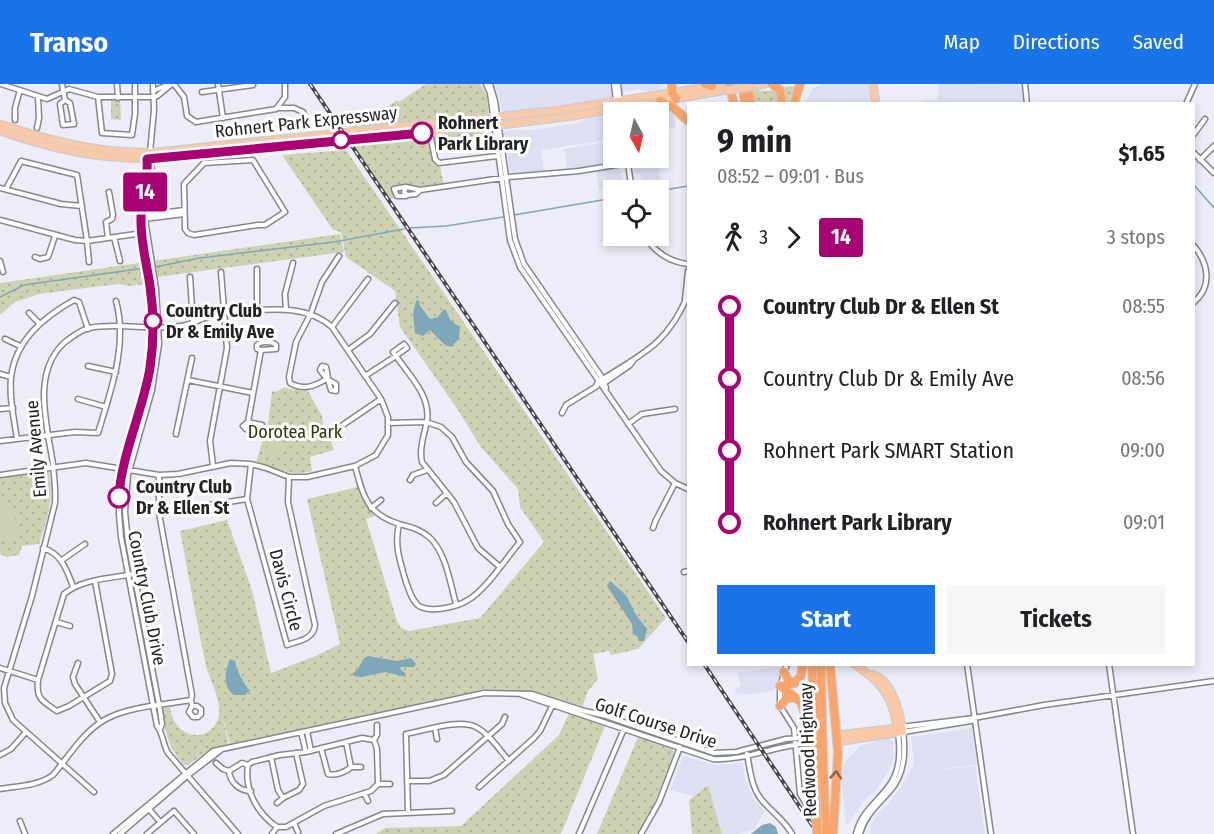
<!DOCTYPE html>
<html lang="en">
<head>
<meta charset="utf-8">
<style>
	body { margin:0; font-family:"Fira Sans Condensed",sans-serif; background:#f6f6f6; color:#202124; height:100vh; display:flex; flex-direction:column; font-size:22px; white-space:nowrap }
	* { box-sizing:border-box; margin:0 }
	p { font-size:20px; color:#757577 }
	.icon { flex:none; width:33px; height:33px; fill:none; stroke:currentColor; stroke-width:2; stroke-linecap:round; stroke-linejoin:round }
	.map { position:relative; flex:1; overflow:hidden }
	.panel { position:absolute; left:687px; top:18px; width:508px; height:564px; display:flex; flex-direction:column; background:#fff; border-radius:0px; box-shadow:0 3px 9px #0003 }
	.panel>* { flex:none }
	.badge { padding:0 12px; border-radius:4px; font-size:21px; line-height:39px }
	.needle { width:39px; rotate:172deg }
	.controls { position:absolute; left:603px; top:18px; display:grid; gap:12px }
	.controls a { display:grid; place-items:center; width:66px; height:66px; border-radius:0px; background:#fff; box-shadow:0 3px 9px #0003; font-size:30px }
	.map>.badge { position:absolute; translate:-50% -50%; box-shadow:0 0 0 3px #fff }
	.legs { display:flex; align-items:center; gap:9px; height:66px; padding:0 30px; font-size:20px }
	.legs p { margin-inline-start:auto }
	.head { display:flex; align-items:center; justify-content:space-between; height:102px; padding:0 30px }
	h1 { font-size:33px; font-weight:700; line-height:45px }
	.action { display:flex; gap:12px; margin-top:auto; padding:12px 30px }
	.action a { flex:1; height:69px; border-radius:0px; background:#1a73e8; color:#fff; font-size:24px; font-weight:700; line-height:69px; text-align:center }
	.action a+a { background:#f6f6f6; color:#202124 }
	ul { padding:0 30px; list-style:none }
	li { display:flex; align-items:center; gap:21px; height:72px; font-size:22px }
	li i { display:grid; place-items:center; width:9px; height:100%; margin:0 8px; background:currentColor }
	li i::after { content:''; width:15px; height:15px; margin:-8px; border:4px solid; border-radius:50%; background:#fff }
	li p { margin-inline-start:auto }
	li:first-child i { background:linear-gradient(#0000 50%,currentColor 0) }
	li:last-child i { background:linear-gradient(currentColor 50%,#0000 0) }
	header { display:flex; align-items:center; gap:36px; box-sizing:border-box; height:84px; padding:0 30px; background:#1a73e8; color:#fff }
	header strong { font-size:28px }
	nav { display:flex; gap:33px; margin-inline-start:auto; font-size:21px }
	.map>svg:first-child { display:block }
</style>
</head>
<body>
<header>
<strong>Transo</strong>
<nav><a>Map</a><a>Directions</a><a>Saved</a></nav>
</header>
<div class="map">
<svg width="1214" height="750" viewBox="0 0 1214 750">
	<defs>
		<pattern id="green-dots" width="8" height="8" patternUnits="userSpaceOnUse" patternTransform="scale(1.5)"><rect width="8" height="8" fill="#ced2b3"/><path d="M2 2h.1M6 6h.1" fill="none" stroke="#b1b49a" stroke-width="1.8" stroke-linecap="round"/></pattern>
	</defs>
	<rect width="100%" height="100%" fill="#ededf9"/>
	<path fill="#dedff1" d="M494,0H610L612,12L610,16L505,30L501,26L499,12Z
		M621,0H660L661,5L641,8L640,5L622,8Z
		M822,0H868L872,19L804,20L813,4Z
		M939,0L1017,1L1021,2L1024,19H923L922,17L938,15Z
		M658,25H664L674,31L676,44L659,46L658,28H645Z
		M608,32L613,35V55L541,66L544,87L510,89L504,48L512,46H532L580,39L585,35Z
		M613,57L614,74H618L623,100L599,104L595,83L568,86L564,65Z
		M633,74H657L661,98L643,101L640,90H635Z
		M782,583L774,607L747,611L735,609V605L741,602L737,589Z
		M972,644L977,680L931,687L975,682L985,750H870L871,741L878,729L888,720L902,702L914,680L911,653Z
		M885,655H890L893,658V678L876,707L865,715L849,739L846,740L841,692L844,679L860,662Z
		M683,672L715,681L743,679L745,696L754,715L765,727L754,746L736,750H722L708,701L693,712L670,706Z"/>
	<path fill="url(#green-dots)" d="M426,0H480L487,12L489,32L348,45L355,30L358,28C372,35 386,24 397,16L399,18Z
		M797,1L792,19H785L782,4Z
		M759,6L760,7L778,6L781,19H756L753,7Z
		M111,16H120L121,36L111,35Z
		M485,46L490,47L493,53L432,61L434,78L440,82L444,102L419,105L417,110L390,115L352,58Z
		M346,66L666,534L638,565L611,571L609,567L593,570L598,595L588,607L582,624C546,613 523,604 486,606L230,660L222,631L229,661L207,667L188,681H184C167,662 166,649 162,625L170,622C173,658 215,660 219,630C221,615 210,597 206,582C196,537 189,492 180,447L227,436L252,506L271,589L318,571L340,560L307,415L358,403L362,415L375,432L366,435L397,537L401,544L409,547L480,534L544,458L520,423L518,405L481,363L458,326L400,243L395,207L346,173L341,148L333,146L282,71Z
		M340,150L344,168L157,193V199L129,202L120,200L101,202L39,210L15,218L0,231V199Z
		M285,303L289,305L308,307L322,332L323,339L326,345L325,351L330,355L334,366L310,373L312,387C292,393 275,384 256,378L268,339L272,307L275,308Z
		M49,386C54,418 48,431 39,460L22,462L19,471L7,473L0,470V394Z
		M569,629L605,642L561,750H376L385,744L461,742L559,651Z
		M638,653L672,664L674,669L651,728L637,750H597Z
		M708,701L722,750H692L689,716Z"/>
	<path fill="#ced2b3" d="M270,355L283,359L279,373L265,369Z
		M13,419L18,454L0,456V421Z"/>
	<path fill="#7fa7ba" d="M419,216L420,222L430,235L438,233L443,226H446L450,236L460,243L459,255L451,263L445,261L430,246L423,252L415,249L413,229L416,217Z
		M610,497L626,511L636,531L647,545L644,557H639L638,553L633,550L632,540L607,502Z
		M368,572L397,577L411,574L416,580L414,583H401L400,585L405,589L406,593L385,588L362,593L354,592L352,590L358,585L364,574Z
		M230,575L235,577C236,585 244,601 250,606L245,611H234C222,602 225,586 230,575Z
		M770,739L776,743L778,750H751L762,741Z"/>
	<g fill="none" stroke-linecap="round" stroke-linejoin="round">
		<path stroke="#7fa7ba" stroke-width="1.5" d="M1194,101L1214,124
			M658,107L688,102
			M514,131L614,114
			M410,144L446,142L503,133
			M155,183L200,174L334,158L404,145
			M0,213L24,201L145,184"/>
		<defs>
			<path id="minor" d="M1,0L47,15L69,5L98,13H156L172,0
				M62,0L65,16L60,20L63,41L74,40L70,19L65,16
				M117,0L118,14
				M153,0L154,26L150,68L147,75L148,91L141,136L152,220V260L142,319L119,404V430L121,453L157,642C163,649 163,661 168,669L238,750
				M174,0L184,13L187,32L196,38L276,25L285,13V0
				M218,0L223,34
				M486,0L490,9L510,156L520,183L661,387L675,399L688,405
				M490,0L495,17L515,155L524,180L531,190L603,295L606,304
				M614,0L616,16
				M618,0L620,18
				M1025,0L1027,20
				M153,7L170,0
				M202,8L253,1
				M98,13L102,49L132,51L135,30V0
				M1186,20L1195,0
				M279,24H294L303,28
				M15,36V24L20,6
				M37,44L39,34L38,13
				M430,49L435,75L439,79L497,72
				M1194,50L1205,35
				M1194,69L1214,89
				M152,74L151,108L145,135L156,205L159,260L152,306L128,391L125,428L128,458L160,626L162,640L160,645
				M627,74L632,106
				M253,76L285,128L265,141H258L194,151L188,149L185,145L184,100L204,79Z
				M1200,76L1214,62
				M405,103L394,105L397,112H406
				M0,104L61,120L82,122
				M6,105L21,77L77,91L87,157L89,178
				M420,106L406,103L404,108L407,111L416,110L420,106L509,93L579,87L628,79
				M146,131L184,126
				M144,135L184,130
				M0,136L75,156L87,157L143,149
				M645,152C654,168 670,178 688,180
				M114,153L120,177
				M108,154L106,138L112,135L113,131L109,108
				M1194,162C1208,179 1213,202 1194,218
				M35,173L40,175L48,173L55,152
				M0,177L3,188
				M257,185V227
				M190,193L193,239
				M685,216L688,187
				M286,226L285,210L293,179
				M29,229L39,239
				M332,243L368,195
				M5,255L20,262
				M404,260L407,264L396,272L393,268Z
				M348,266L370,250L395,219
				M88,282L116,288
				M0,290L11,293
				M365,292L396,272C409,291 431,312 427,337C424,351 419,365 422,378L454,418L478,464L500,483
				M327,295C314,302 304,307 290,299L289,293L296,258L311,229L322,198L339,172
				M327,295L336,300V307L331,306C328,298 328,292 326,283L322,282L320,286L327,295
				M188,296L253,309
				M604,299L630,281L633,277
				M596,302L598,298C642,270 667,261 688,211
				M78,315L106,323
				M0,325L13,324
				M562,329L566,321L597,302
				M248,338L262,341V346L259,348L246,345L243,342L248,338L261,266L257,265V261C261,257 272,257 276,261V265L261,266
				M389,339L426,338L441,343L452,353L466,378L493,407L508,440L520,458C507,473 485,507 468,516C457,523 431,529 419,522C412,517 409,506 406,498C400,477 394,462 399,440
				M628,340L642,330L675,325
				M331,349L381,315
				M176,350L192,274
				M17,355C14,335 9,314 11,294C15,256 44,233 74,216L79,218L88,245
				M0,357L75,348L98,349C111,306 128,261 116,217
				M251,380L247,415L287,561C299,557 314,555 315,541L288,418L289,393
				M213,382L210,357L227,264L221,188
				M355,382C363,412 367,430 399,440C410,443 420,445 429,453C446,468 450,499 456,520
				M0,391L49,384L57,383L86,379L159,391L178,390L231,379L251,380L266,384L289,393H307L355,382L376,371L388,351V333L381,315L332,243C303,217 260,227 224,228C208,230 196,240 181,242C150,247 119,238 89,244C80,246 72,253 65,258C31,288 47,341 53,380C54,393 56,406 55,419L32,512L4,604L5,619L13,636L94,708
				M159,391V429L192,611L191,616L192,622L189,628L193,633H198L201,630V625L197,622H192
				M410,396L413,391L427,386
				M436,419L447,409
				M371,424L381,416
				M159,429L247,415
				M653,444L656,436L675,399
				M43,464C62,470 66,485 73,502
				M62,476L85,460
				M684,488L688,487
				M95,497L112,590L110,597L69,622L57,627C42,617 36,615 38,596L64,510C82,495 111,494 134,490
				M56,538L70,542
				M78,579L73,593L75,600L100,638
				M787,580L780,602V622L794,644L800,710L815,735
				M967,580L991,750
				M1109,580L1133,750
				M0,584L38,596
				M520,610L713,675C745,677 777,661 809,659
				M901,643L974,634L1044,621L1214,597
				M435,644L437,655
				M307,647L311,667
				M301,648L306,668
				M362,654L374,656L377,665L378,700L371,707L324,722L286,743H277C257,729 244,706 248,681L252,678L280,671L306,668Z
				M374,656L377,651V641
				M346,658L351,683
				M321,664L328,690C335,692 346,688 351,683
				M747,670C750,685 751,702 761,715C771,728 784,735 792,750
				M0,671L11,665L26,648
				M271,673L278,706L283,714L299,706L303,700L296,669
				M216,679L223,685L229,687
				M351,683H361
				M229,687C230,698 239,707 251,707
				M229,687L242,679L248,681
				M407,697H429L444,691L502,640L505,633
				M378,700H390
				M479,703L534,654L540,647L553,620
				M0,705C18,702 38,702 53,691C69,672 85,645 108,634C132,622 164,621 191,616
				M364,709L368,717
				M277,719L283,714
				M149,725L160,738
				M408,728L406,650C424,647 460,634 476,643C489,650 499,665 509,677
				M20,737L25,750
				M294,739L298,748
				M113,750L213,667L484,609L532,610L581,626L606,632L714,669L736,668L786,655L809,653
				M120,750L187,692L221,666
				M147,750L174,727L194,750
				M272,750L277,743
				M336,750L383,730L452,727
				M579,750L624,645
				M641,750L659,718L680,663
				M856,750C861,727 879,717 891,699C901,683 900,665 898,647
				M860,750C865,731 878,721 890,707C905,690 906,669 903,648L971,637L974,635"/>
			<path id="major" d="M873,0L876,20
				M756,2L765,0
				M0,40C51,57 102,70 156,68L560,26L725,0
				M0,47C51,65 102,77 156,74L493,42L573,32L722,7
				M837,651L897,644C893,613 880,597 854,580
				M837,658L903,648C900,630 892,590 868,590"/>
			<path id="highway" d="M672,0V8L676,15
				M705,0L712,2
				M729,0L734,20
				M742,0L745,20
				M746,0L752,20
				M772,0L780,6L782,20
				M660,17L674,24L688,37
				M794,20L800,0
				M812,580L814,636
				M821,580L822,636
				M830,580L838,668L833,750
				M784,588L788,596L795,599
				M780,602L801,618L807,637
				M780,602L795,599L801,592L803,580
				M780,622L787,614H796
				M823,673L826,750
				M815,674L816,718"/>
		</defs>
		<use href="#minor" stroke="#868691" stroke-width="7"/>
		<use href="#major" stroke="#cececf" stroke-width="9"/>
		<use href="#highway" stroke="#cececf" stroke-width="10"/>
		<use href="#minor" stroke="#fff" stroke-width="4"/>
		<use href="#major" stroke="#fcc9a6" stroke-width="6"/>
		<use href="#highway" stroke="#faa56b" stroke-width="8"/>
		<defs>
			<path id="rail" d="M310,0L688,558
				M704,580L818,750"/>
		</defs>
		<use href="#rail" stroke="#45454a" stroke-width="4"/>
		<use href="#rail" stroke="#fff" stroke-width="1.5" stroke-dasharray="4.5" stroke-linecap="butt"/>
		<defs>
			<path id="major-bridge" d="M722,7L756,2"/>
			<path id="highway-bridge" d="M814,636L815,674
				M822,636L823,673
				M807,637L810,659
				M816,718L817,750"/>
		</defs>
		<use href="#major-bridge" stroke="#cececf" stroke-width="9" stroke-linecap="butt"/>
		<use href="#highway-bridge" stroke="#cececf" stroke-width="10" stroke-linecap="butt"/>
		<use href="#major-bridge" stroke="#fcc9a6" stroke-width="6"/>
		<use href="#highway-bridge" stroke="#faa56b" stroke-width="8"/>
	</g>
	<defs><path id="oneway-chevron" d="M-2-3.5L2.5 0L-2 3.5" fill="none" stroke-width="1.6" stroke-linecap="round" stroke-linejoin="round" transform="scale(1.5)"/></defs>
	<use stroke="#8e6448" href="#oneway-chevron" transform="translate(836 691) rotate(-86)"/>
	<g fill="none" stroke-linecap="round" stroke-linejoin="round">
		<defs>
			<path id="line-1" d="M119,413C121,372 143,326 150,284C154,257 154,229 150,202C147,181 141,160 141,138C140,117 149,97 147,75L422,49"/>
		</defs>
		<use href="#line-1" stroke="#fff" stroke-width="14"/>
		<use href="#line-1" stroke="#a90272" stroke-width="9"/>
	</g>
	<g fill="#fff" stroke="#a90272" stroke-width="3">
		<circle cx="422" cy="49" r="10"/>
		<circle cx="341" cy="56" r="8"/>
		<circle cx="153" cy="237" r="8"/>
		<circle cx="119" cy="413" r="10"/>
	</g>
	<g text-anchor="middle" stroke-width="6" stroke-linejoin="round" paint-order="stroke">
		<g font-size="18" fill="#222226" stroke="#fff">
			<text transform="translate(306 38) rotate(-6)" y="6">Rohnert Park Expressway</text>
			<text transform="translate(36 365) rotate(-95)" y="6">Emily Avenue</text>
			<text transform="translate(286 506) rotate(75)" y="6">Davis Circle</text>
			<text transform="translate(147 514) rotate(79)" y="6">Country Club Drive</text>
			<text transform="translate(656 639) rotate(18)" y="6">Golf Course Drive</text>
			<text transform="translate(808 666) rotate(-92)" y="6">Redwood Highway</text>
		</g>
		<g font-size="18" font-weight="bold" fill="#222226" stroke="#fff" text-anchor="start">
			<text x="438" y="45">Rohnert<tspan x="438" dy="21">Park Library</tspan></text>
			<text x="166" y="233">Country Club<tspan x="166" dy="21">Dr &amp; Emily Ave</tspan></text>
			<text x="136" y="409">Country Club<tspan x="136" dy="21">Dr &amp; Ellen St</tspan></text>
		</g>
		<g font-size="18" fill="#323506" stroke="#fff">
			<text x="295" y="354">Dorotea Park</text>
		</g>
	</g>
</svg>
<div class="controls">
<a><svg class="needle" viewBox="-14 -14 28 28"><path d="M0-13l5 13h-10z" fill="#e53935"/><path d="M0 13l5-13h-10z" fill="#757577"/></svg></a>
<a><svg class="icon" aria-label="locate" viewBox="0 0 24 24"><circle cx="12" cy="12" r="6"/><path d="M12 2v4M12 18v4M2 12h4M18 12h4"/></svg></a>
</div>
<b class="badge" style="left:145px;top:108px;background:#a90272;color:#fff">14</b>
<section class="panel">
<div class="head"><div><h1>9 min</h1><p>08:52 – 09:01 · Bus</p></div><b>$1.65</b></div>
<div class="legs"><svg class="icon" aria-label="walk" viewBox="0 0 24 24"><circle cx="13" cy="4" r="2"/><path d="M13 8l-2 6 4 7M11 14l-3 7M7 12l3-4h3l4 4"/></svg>3<svg class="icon" aria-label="forward" viewBox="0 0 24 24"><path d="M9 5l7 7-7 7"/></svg><b class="badge" style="background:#a90272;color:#fff">14</b><p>3 stops</p></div>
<ul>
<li><i style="color:#a90272"></i><b>Country Club Dr &amp; Ellen St</b><p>08:55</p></li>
<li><i style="color:#a90272"></i><span>Country Club Dr &amp; Emily Ave</span><p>08:56</p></li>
<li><i style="color:#a90272"></i><span>Rohnert Park SMART Station</span><p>09:00</p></li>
<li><i style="color:#a90272"></i><b>Rohnert Park Library</b><p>09:01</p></li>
</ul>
<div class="action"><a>Start</a><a>Tickets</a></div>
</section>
</div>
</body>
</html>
